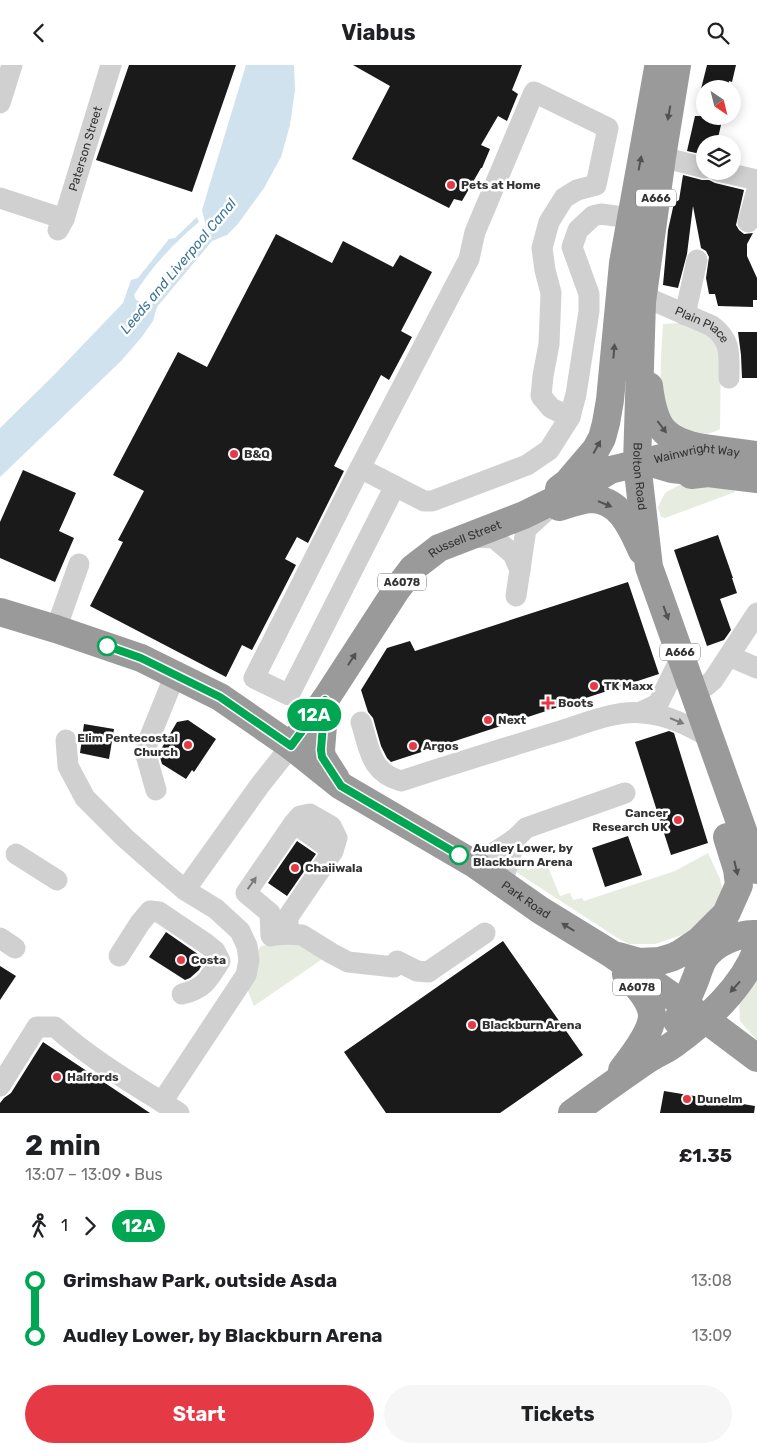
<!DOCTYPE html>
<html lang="en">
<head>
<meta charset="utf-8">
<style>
	body { margin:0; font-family:Rubik,sans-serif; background:#f6f6f6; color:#202124; height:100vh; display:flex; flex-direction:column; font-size:19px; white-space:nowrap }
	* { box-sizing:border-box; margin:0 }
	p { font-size:16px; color:#757577 }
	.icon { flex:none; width:28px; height:28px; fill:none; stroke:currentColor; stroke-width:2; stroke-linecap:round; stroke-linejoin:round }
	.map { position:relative; height:1048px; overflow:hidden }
	.side { display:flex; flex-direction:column; background:#fff; flex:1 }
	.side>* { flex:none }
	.badge { padding:0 10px; border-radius:16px; font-size:18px; line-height:32px }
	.needle { width:32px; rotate:145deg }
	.controls { position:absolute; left:696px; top:15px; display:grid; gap:10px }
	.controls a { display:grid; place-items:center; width:45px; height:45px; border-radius:50%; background:#fff; box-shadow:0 2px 12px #0003; font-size:25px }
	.map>.badge { position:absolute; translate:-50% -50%; box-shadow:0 0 0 2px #fff }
	.legs { display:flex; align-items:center; gap:8px; height:55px; padding:0 25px; font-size:16px }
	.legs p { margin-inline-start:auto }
	.overview { display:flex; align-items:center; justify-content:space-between; height:85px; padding:0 25px }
	h1 { font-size:28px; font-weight:700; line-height:38px }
	.primary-button { display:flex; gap:10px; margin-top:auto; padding:10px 25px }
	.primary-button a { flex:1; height:58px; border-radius:30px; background:#e63946; color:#fff; font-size:20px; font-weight:700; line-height:58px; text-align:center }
	.primary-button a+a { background:#f6f6f6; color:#202124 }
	ul { padding:0 25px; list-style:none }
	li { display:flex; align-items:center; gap:18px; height:55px; font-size:19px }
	li i { display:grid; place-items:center; width:8px; height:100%; margin:0 6px; background:currentColor }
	li i::after { content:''; width:12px; height:12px; margin:-6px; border:4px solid; border-radius:50%; background:#fff }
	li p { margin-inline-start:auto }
	li:first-child i { background:linear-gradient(#0000 50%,currentColor 0) }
	li:last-child i { background:linear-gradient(currentColor 50%,#0000 0) }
	header { display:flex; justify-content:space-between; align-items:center; height:65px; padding:0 25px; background:#fff; font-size:22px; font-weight:700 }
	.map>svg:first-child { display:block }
</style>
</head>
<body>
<header><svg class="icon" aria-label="back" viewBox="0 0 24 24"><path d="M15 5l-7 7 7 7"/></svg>Viabus<svg class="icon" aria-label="search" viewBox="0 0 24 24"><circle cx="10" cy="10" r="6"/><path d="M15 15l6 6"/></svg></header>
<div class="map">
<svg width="757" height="1048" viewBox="0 0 757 1048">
	<rect width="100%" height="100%" fill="#fff"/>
	<path fill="#e6ecdf" d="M680,258L712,270L721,281L720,364C709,370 698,371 687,365C679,362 670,356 666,348C657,334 662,278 663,259Z
		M681,419L733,424L735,427L665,453L661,452L658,442L665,428Z
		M708,788L720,814L723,828L708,852L685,869L655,879H629L616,872L513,805L514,797L528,805L547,800L560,831L570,828L573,835L582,833L584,836L675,806Z
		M300,872L331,888L254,941L247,924L258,885L261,881Z
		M757,914V975L740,956L739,935Z"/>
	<path fill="#cfe2ee" d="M246,0H294L295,25L290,60L281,92L264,123L237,160L227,170L212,176L157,242L153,256L141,273L121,296L0,412V363L53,311L123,238L131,215L138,213L169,174L175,173L197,152L199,157C174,178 151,202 134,230L136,235L141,237L149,234L205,168V157L202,145Z"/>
	<path fill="#1a1a1a" d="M129,0H236L192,127L96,95Z
		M353,0H522L512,25L518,29L507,56L498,51L481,80L490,84L482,103H481L462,136L454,134L449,143L352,94L390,21Z
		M707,0H736L732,17L729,16L727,24H701Z
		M695,51H723L718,73L712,71L710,79H705V90L687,86Z
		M683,110L702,115H709L715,118L744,125L736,160L739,165L744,169L753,168L747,179V191L757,213V235H753V242L718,241L715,229H709L706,213L709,192L706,186L701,183L693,141L687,189L678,223L663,220L668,165L674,138L679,135Z
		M276,169L332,198L343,176L393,202L400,190L432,207L401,266L412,272L389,315L381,310L334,401L344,406L308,478L297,472L285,494L296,500L252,585L242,580L226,612L90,541L123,477L118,475L144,426L113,410L178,287L207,302Z
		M738,267H757V313H742L741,290Z
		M23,405L76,428L59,466L74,473L55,517L0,493V457Z
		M718,470L733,513H732L737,528L720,534L731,565L724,575L707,581L674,485Z
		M628,517L659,609L391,697L387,693L381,681L373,653L368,647L361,625L387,583L410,576L415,586Z
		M188,655L216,674L194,707L192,705L186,714L162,699L160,692L162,688L160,686L177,657Z
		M84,659L114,664L109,694L80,688Z
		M669,666L674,668L708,778L671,790L635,677Z
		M628,771L642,810L605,822L592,783Z
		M297,776L316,789L287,831L268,818Z
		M166,867L205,894L199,905L190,913L185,915L149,892Z
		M503,876L583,990L500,1048H386L344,987Z
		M0,901L16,911L0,935Z
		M43,977L114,1024L150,1048H0V1038L4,1033L11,1028Z
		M664,1026L755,1041L754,1048H660Z"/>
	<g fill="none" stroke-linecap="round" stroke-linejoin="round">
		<g stroke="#d0d0d0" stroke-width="21">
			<path d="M0,38L12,0"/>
			<path d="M662,92L705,103"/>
			<path d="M718,106L757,115"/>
			<path d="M0,133L64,154"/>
			<path d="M748,157L757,125"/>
			<path id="s1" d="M58,165L64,154L111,0"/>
			<path id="s2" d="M643,231L712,261C732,276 729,290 729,313"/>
			<path d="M685,250L697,195"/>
			<path d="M360,403L424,436H432L527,400L549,385L570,352L576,329L589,246V229L572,182L578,165L593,151L601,149L645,155"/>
			<path d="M395,421L289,630L254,613L360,403L469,194L475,167L534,27L608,63L596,120L577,125L564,133L549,157L542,183L545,205L551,228L549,279L543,311L541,331L551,343L570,352"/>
			<path d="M469,472L494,473L513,489L520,505"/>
			<path d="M516,531L526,464L547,445"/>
			<path d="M56,564L79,499"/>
			<path d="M729,591L757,603"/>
			<path d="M695,626L706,621L713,615L757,548"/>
			<path d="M641,647L658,639L682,590"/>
			<path d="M361,657C370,685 370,707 401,716C453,699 505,683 557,667C584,659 615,645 643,648C668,650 688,660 710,673"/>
			<path d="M66,675L68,701L85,733L125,773L159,803L185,825L216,844L240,866L247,881L249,895L246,910L162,1037"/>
			<path d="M156,725L146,690L147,679L175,610"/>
			<path d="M294,758L333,786"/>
			<path d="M16,789L57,815"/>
			<path d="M476,800L516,773L526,763L625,728"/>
			<path d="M502,818L516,773"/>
			<path d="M185,825L260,720L291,681"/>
			<path d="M275,870L288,869L302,870L331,888L348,897L394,902"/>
			<path d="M271,871L270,848L246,828L294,758L300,751L310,749L331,761L337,773L333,786L288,852V869"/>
			<path d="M0,873L15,883"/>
			<path d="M119,891L140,858L150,846L159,847L205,878L215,886L220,896C209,914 204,924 182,929"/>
			<path d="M397,896L417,906L428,907L485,868"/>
			<path d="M0,1021L37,962H55C93,996 137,1021 179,1048"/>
		</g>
		<g stroke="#9a9a9a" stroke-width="28">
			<path id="s3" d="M677,0L662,92L642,237L637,398L649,502L757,805"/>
			<path d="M649,321C654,361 662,375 703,383"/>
			<path d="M655,399L672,404L708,408"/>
			<path d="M691,410L708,408L757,414"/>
			<path d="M559,424L567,418L596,384L602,373L606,358L610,335L623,198L658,3"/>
			<path d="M559,442C569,439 580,435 590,434C620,433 632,464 642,486"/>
			<path id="s4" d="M0,547L56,564L141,593L220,632L291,681L341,721L476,800L540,845L610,888L705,954L757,993"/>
			<path d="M325,635L321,685L322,692L336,714"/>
			<path id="s5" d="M291,681L325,635L397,524L413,503L439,483L524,450L587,419L610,405L703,383L757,390"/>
			<path d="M618,891L639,897L660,896L673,892L681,888L699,876L726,849L739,820L737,804L727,772"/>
			<path d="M677,956C684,942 690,928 696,913C698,907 700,901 703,895C713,878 738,868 757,869"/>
			<path d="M622,1005C632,992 653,966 652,949C650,934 636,920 626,909"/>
			<path d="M572,1048C597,1030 622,1012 647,995C656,989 666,985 674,979C706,956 743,922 757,884"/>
		</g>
	</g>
	<defs><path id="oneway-solid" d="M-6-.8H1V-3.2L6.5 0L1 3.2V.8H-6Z" transform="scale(1.25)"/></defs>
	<g fill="#525252">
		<use href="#oneway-solid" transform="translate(669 48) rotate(100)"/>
		<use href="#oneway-solid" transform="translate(640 98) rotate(-79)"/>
		<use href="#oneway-solid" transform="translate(614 286) rotate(-85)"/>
		<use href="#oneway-solid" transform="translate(662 362) rotate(53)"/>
		<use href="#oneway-solid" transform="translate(597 382) rotate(-61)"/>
		<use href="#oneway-solid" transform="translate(605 439) rotate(22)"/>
		<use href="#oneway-solid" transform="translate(666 548) rotate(70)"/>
		<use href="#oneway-solid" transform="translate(352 594) rotate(-57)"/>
		<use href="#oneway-solid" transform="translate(736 803) rotate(77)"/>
		<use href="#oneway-solid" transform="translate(568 862) rotate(-148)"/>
		<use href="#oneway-solid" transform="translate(735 922) rotate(132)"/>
	</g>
	<g fill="#7a7a7a">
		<use href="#oneway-solid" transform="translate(677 656) rotate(22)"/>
		<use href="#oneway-solid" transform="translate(252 818) rotate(-55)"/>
	</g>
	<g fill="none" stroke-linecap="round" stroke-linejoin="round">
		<defs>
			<path id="line-1" d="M107,581L141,593L220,632L291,681L325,635L321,685L322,692L341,721L459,790"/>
		</defs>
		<use href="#line-1" stroke="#fff" stroke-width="11"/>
		<use href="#line-1" stroke="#00a651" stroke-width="8"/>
	</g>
	<g fill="#e63946" stroke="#fff" stroke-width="2">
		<circle cx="451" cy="120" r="5"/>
		<circle cx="234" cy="389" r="5"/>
		<circle cx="594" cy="621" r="5"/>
		<path d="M545.5 630.5h5v5h5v5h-5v5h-5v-5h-5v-5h5z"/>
		<circle cx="488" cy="655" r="5"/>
		<circle cx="188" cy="680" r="5"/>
		<circle cx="413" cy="681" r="5"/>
		<circle cx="678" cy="755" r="5"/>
		<circle cx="295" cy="803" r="5"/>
		<circle cx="181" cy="895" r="5"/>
		<circle cx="472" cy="960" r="5"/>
		<circle cx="57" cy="1012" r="5"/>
		<circle cx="687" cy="1034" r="5"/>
	</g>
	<g fill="#fff" stroke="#00a651" stroke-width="2.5">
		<circle cx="107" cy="581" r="9"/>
		<circle cx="459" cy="790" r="9"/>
	</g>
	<g text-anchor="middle" stroke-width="5" stroke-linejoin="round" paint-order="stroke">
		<g fill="#fff" stroke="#707070" stroke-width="1">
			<rect x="636" y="124.5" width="40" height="17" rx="4"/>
			<rect x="378" y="508.5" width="48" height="17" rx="4"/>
			<rect x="660" y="578.5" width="40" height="17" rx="4"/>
			<rect x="613" y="913.5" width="48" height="17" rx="4"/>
		</g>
		<g font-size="11" font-weight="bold" fill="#333">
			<text x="656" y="137">A666</text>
			<text x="402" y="521">A6078</text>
			<text x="680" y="591">A666</text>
			<text x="637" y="926">A6078</text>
		</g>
		<g font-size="12" fill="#333" stroke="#fff">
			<text dy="4" stroke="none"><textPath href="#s1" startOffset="86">Paterson Street</textPath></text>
			<text dy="4" stroke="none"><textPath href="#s2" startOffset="66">Plain Place</textPath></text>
			<text dy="4" stroke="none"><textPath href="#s5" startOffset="526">Wainwright Way</textPath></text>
			<text dy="4" stroke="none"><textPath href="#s3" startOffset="414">Bolton Road</textPath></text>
			<text dy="4" stroke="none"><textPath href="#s5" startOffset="276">Russell Street</textPath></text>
			<text dy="4" stroke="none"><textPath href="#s4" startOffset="604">Park Road</textPath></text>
		</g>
		<g font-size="12" font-weight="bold" fill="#333" stroke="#fff" text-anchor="start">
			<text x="461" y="124">Pets at Home</text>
			<text x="244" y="393">B&amp;Q</text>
			<text x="604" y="625">TK Maxx</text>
			<text x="558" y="642">Boots</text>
			<text x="498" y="659">Next</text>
			<text x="178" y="677" text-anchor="end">Elim Pentecostal<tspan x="178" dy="14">Church</tspan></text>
			<text x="423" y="685">Argos</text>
			<text x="668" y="752" text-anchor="end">Cancer<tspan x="668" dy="14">Research UK</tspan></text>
			<text x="305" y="807">Chaiiwala</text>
			<text x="191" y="899">Costa</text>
			<text x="482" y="964">Blackburn Arena</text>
			<text x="67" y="1016">Halfords</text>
			<text x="697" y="1038">Dunelm</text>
		</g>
		<g font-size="12" font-weight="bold" fill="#333" stroke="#fff" text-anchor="start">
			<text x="473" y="787">Audley Lower, by<tspan x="473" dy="14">Blackburn Arena</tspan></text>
		</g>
		<g font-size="14" font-style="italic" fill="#3f7597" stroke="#fff">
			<text transform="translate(178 201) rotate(-50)" y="5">Leeds and Liverpool Canal</text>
		</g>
	</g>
</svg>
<div class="controls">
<a><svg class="needle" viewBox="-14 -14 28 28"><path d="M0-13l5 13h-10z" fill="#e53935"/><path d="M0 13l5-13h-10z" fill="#757577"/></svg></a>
<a><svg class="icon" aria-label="layers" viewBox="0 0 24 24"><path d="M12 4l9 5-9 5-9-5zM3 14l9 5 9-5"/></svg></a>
</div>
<b class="badge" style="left:314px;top:650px;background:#00a651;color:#fff">12A</b>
</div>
<section class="side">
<div class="overview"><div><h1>2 min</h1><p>13:07 – 13:09 · Bus</p></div><b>£1.35</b></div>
<div class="legs"><svg class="icon" aria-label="walk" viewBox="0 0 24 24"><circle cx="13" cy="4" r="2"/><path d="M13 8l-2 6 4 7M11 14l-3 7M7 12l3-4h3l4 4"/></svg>1<svg class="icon" aria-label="forward" viewBox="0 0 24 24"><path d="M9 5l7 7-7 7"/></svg><b class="badge" style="background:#00a651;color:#fff">12A</b></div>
<ul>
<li><i style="color:#00a651"></i><b>Grimshaw Park, outside Asda</b><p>13:08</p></li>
<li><i style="color:#00a651"></i><b>Audley Lower, by Blackburn Arena</b><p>13:09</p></li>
</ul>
<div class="primary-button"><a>Start</a><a>Tickets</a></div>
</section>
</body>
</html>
